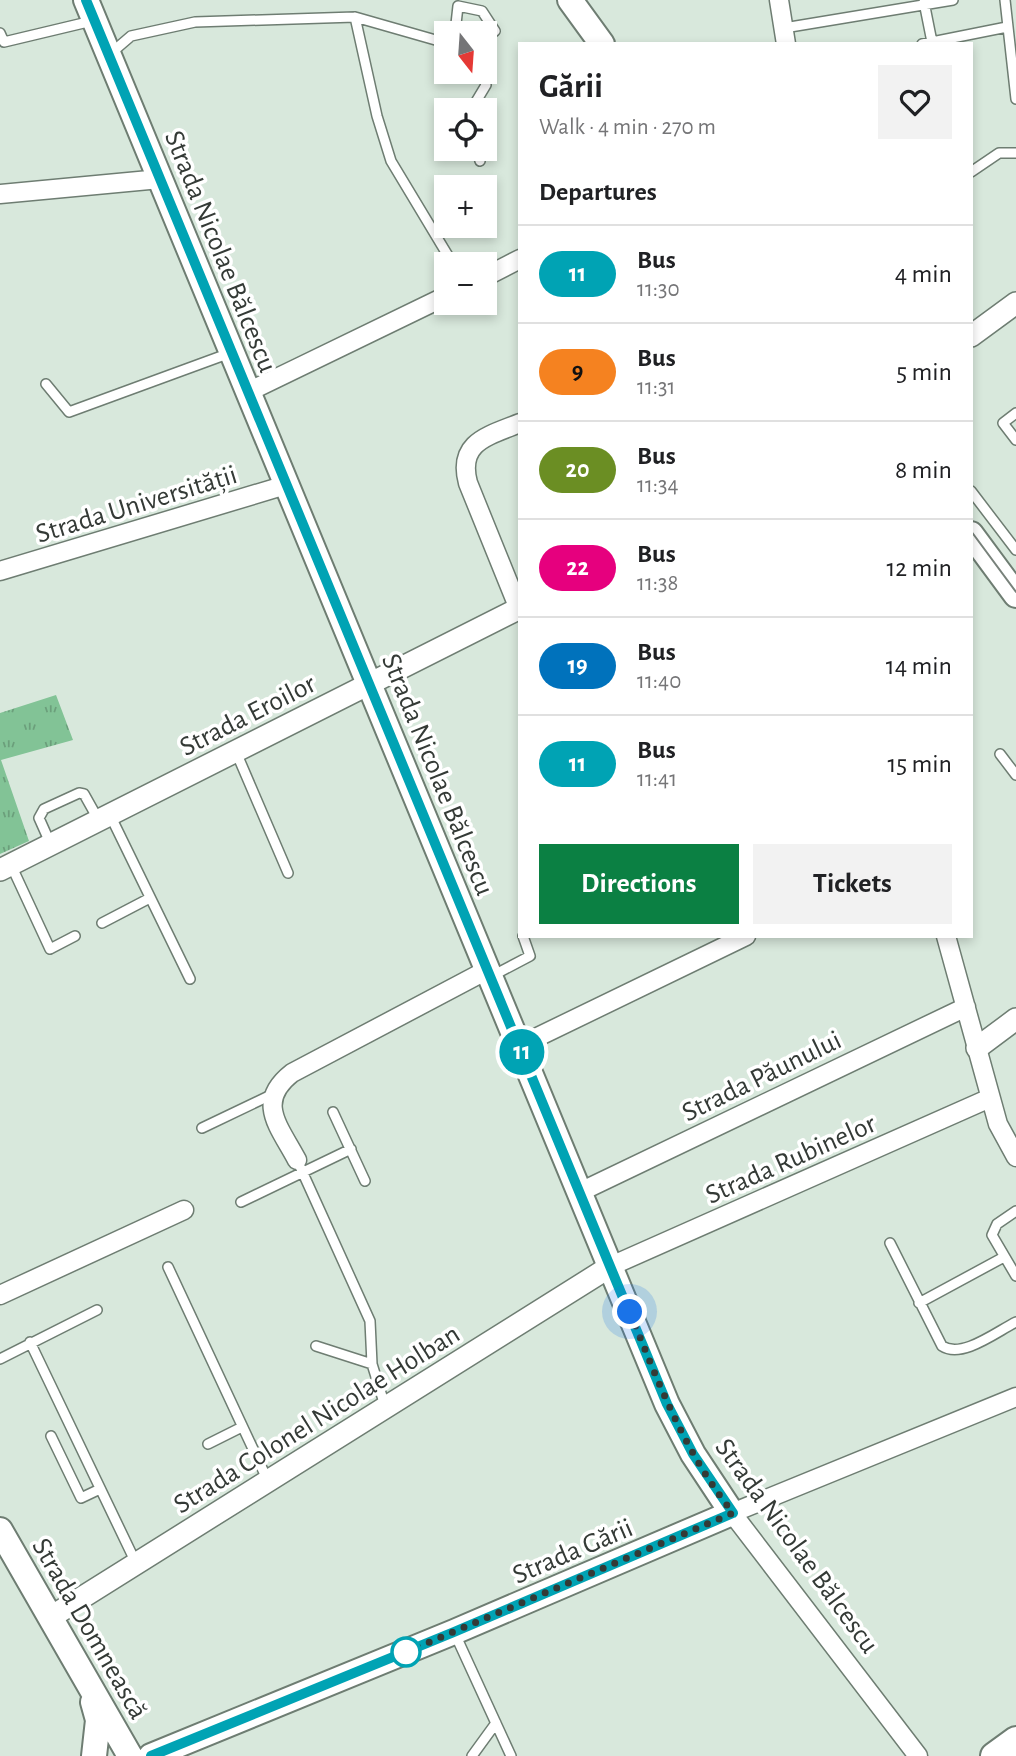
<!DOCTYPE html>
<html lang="en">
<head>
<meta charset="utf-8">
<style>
	body { margin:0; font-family:"Alegreya Sans",sans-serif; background:#f2f2f2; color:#202124; height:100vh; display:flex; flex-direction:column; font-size:26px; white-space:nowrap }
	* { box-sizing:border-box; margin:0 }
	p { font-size:23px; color:#757577 }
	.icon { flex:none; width:38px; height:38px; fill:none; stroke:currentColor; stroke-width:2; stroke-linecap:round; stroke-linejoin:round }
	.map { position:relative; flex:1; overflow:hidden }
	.sheet { position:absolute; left:518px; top:42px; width:455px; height:896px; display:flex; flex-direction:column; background:#fff; border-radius:0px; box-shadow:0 4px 10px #0003 }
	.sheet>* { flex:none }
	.badge { padding:0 14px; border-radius:23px; font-size:24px; line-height:46px }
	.needle { width:46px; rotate:163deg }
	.fabs { position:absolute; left:434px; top:21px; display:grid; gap:14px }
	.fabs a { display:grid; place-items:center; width:63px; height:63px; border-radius:0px; background:#fff; box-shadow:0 4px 10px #0003; font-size:35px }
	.you { position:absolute; width:35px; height:35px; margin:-18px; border:5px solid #fff; border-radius:50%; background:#1a73e8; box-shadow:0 0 0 10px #1a73e833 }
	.map>.badge { position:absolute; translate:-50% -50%; box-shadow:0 0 0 4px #fff }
	h2 { padding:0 21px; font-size:26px; line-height:63px }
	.round { display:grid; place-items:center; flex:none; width:74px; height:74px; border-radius:0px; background:#f2f2f2 }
	.summary { display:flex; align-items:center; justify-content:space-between; height:119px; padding:0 21px }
	h1 { font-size:33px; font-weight:700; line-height:52px }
	.cta { display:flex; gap:14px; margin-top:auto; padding:14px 21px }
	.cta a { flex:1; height:80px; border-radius:0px; background:#0b8043; color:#fff; font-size:28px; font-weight:700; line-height:80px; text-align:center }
	.cta a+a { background:#f2f2f2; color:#202124 }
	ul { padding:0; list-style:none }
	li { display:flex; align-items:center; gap:21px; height:98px; padding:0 21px; border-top:2px solid #e0e0e0 }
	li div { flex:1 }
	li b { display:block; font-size:26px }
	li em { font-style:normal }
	li .badge { min-width:77px; font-weight:700; text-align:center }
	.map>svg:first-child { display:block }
</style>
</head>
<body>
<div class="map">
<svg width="1016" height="1756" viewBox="0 0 1016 1756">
	<defs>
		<pattern id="grass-tufts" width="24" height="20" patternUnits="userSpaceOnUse" patternTransform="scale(1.75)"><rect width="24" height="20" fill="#82c396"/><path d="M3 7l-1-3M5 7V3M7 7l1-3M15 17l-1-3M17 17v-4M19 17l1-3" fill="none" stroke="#6b9f7b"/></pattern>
	</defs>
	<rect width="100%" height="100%" fill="#d8e8dc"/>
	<path fill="url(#grass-tufts)" d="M56,695L73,740L1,760L29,841L0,854V713Z"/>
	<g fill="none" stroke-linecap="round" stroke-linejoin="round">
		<defs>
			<path id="service" d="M1005,0L1016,99
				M924,2L932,42
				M355,17L377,116L391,161L453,264
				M784,28L953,0
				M0,33L4,42L92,21
				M455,33L458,6L482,11L495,31L485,39
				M922,44L1007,27
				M110,54L131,36L195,22L355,17L446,43
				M471,110L486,85L482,72
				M477,149L480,161
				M971,172L999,153H1016
				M46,384L69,412L230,353
				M1016,413L1003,423L1016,440
				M971,491L1016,550
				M236,752L288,873
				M1000,754L1016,775
				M110,815L190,979
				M51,845L39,818L44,809L79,793L84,794L98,819
				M11,865L50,949L75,936
				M102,923L148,899
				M492,976L530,956L523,936
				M333,1112L365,1181
				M202,1128L271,1095
				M297,1160L370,1321L372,1364L385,1406
				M241,1202L351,1149
				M1016,1211L997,1224L992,1235L1016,1276
				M890,1243L942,1346C962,1359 996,1332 1016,1322
				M168,1267L268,1481
				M919,1303L1004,1257
				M30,1342L136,1563
				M316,1346L372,1364
				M0,1359L97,1310
				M51,1436L81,1498L100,1489
				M208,1444L242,1427
				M455,1634L511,1756
				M472,1756L496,1723"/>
			<path id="minor" d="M779,0L786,44
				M0,194L160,179
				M485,277L520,259
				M248,392L446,296
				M0,571L286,485
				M519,609L468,483C457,442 488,436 520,423
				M946,936L998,1124L1016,1157
				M519,1046L746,936
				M297,1160C279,1126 255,1102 292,1073L487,970
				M580,1192L966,1007
				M611,1266L990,1098
				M0,1295L184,1210
				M918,1756L732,1513L1016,1397"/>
			<path id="tertiary" d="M971,336L1016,303
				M0,870L520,608
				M977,1048L1016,1019
				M51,1617L611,1266"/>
			<path id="secondary" d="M86,0L667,1404L693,1454L732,1513L454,1632L151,1756
				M570,0L602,44
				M971,534L1016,595
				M0,1530L130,1756
				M93,1702L98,1720L94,1756"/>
			<path id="primary" d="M994,1756L1016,1740"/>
		</defs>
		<use href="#service" stroke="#6e7d72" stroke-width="12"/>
		<use href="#minor" stroke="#6e7d72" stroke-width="21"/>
		<use href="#tertiary" stroke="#6e7d72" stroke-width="24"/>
		<use href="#secondary" stroke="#6e7d72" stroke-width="28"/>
		<use href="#primary" stroke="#6e7d72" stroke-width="30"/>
		<use href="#service" stroke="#fff" stroke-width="9"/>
		<use href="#minor" stroke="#fff" stroke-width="18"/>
		<use href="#tertiary" stroke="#fff" stroke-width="21"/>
		<use href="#secondary" stroke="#fff" stroke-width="24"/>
		<use href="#primary" stroke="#fff" stroke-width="26"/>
		<path stroke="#78827b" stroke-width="2" d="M971,531L1016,592"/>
	</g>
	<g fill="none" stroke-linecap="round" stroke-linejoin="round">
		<defs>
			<path id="line" d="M86,0L667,1404L693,1454L733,1513L454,1632L151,1756"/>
		</defs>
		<use href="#line" stroke="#fff" stroke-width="16"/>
		<use href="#line" stroke="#00a3b4" stroke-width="10"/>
		<path stroke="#343a36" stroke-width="7" stroke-dasharray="0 12.6" d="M406,1652L733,1513C685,1453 658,1382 630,1312"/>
	</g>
	<circle fill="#fff" stroke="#00a3b4" stroke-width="3.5" cx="406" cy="1652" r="14"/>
	<g text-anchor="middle" stroke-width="7" stroke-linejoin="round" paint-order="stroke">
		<g font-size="28" fill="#343a36" stroke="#fff">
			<text transform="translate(222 251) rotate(68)" y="10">Strada Nicolae Bălcescu</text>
			<text transform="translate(136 503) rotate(-17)" y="10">Strada Universității</text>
			<text transform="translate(247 714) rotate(-27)" y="10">Strada Eroilor</text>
			<text transform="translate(439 774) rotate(68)" y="10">Strada Nicolae Bălcescu</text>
			<text transform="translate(761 1075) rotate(-26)" y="10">Strada Păunului</text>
			<text transform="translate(790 1158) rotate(-24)" y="10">Strada Rubinelor</text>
			<text transform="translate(316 1418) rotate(-32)" y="10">Strada Colonel Nicolae Holban</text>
			<text transform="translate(798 1545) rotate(54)" y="10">Strada Nicolae Bălcescu</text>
			<text transform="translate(572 1550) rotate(-23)" y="10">Strada Gării</text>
			<text transform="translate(91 1628) rotate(60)" y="10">Strada Domnească</text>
		</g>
	</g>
</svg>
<div class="fabs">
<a><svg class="needle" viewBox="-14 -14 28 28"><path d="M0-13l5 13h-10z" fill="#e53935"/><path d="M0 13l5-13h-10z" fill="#757577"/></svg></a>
<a><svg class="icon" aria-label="locate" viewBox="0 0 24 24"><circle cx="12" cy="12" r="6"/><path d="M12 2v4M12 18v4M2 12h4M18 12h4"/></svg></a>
<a>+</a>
<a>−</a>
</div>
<div class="you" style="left:630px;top:1312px"></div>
<b class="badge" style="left:522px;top:1052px;background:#00a3b4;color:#fff">11</b>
<section class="sheet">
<div class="summary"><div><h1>Gării</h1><p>Walk · 4 min · 270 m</p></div><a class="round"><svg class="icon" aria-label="heart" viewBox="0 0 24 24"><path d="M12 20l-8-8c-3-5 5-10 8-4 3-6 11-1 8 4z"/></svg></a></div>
<h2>Departures</h2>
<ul>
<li><span class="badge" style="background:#00a3b4;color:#fff">11</span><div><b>Bus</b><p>11:30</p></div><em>4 min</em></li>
<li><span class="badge" style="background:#f58220;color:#111">9</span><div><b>Bus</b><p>11:31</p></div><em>5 min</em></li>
<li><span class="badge" style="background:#6b8e23;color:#fff">20</span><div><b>Bus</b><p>11:34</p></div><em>8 min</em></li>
<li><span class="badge" style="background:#e6007e;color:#fff">22</span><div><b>Bus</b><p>11:38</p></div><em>12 min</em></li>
<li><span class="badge" style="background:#0072bc;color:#fff">19</span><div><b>Bus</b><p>11:40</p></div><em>14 min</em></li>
<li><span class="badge" style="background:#00a3b4;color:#fff">11</span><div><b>Bus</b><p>11:41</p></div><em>15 min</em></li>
</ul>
<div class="cta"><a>Directions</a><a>Tickets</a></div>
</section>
</div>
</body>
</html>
